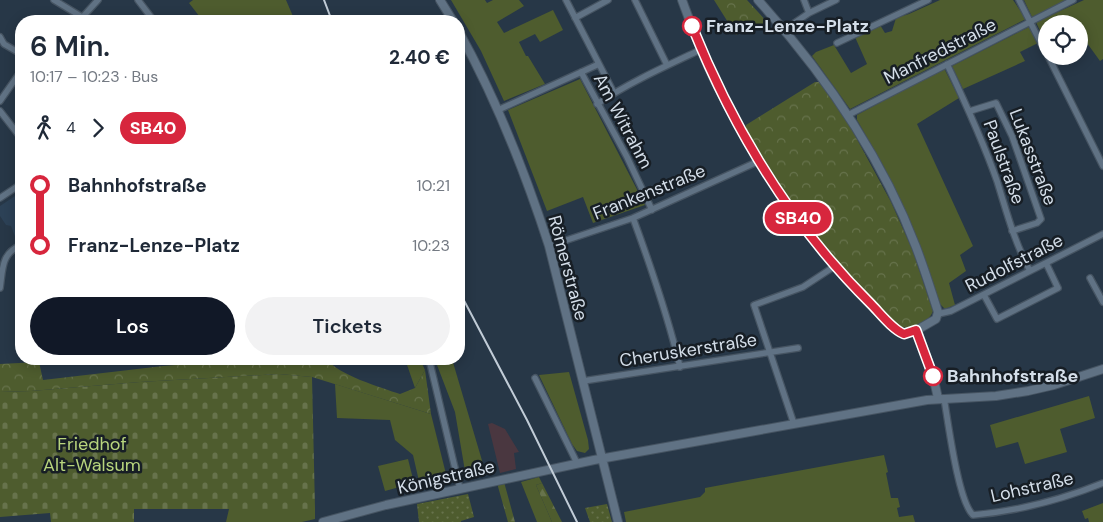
<!DOCTYPE html>
<html lang="de">
<head>
<meta charset="utf-8">
<style>
	body { margin:0; font-family:"DM Sans",sans-serif; background:#f2f2f3; color:#1f2937; height:100vh; display:flex; flex-direction:column; font-size:19px; white-space:nowrap }
	* { box-sizing:border-box; margin:0 }
	p { font-size:16px; color:#747a83 }
	.icon { flex:none; width:28px; height:28px; fill:none; stroke:currentColor; stroke-width:2; stroke-linecap:round; stroke-linejoin:round }
	.map { position:relative; flex:1; overflow:hidden }
	.sheet { position:absolute; left:15px; top:15px; width:450px; height:350px; display:flex; flex-direction:column; background:#fff; border-radius:20px; box-shadow:0 2px 12px #0003 }
	.sheet>* { flex:none }
	.badge { padding:0 10px; border-radius:16px; font-size:18px; line-height:32px }
	.tools { position:absolute; left:1038px; top:15px; display:grid; gap:10px }
	.tools a { display:grid; place-items:center; width:50px; height:50px; border-radius:50%; background:#fff; box-shadow:0 2px 12px #0003; font-size:25px }
	.map>.badge { position:absolute; translate:-50% -50%; box-shadow:0 0 0 2px #fff }
	.legs { display:flex; align-items:center; gap:8px; height:55px; padding:0 15px; font-size:16px }
	.legs p { margin-inline-start:auto }
	.headline { display:flex; align-items:center; justify-content:space-between; height:85px; padding:0 15px }
	h1 { font-size:28px; font-weight:600; line-height:38px }
	.primary-button { display:flex; gap:10px; margin-top:auto; padding:10px 15px }
	.primary-button a { flex:1; height:58px; border-radius:30px; background:#111827; color:#fff; font-size:20px; font-weight:600; line-height:58px; text-align:center }
	.primary-button a+a { background:#f2f2f3; color:#1f2937 }
	ul { padding:0 15px; list-style:none }
	li { display:flex; align-items:center; gap:18px; height:60px; font-size:19px }
	li i { display:grid; place-items:center; width:8px; height:100%; margin:0 6px; background:currentColor }
	li i::after { content:''; width:12px; height:12px; margin:-6px; border:4px solid; border-radius:50%; background:#fff }
	li p { margin-inline-start:auto }
	li:first-child i { background:linear-gradient(#0000 50%,currentColor 0) }
	li:last-child i { background:linear-gradient(currentColor 50%,#0000 0) }
	.map>svg:first-child { display:block }
</style>
</head>
<body>
<div class="map">
<svg width="1103" height="522" viewBox="0 0 1103 522">
	<defs>
		<pattern id="forest-firs" width="22" height="20" patternUnits="userSpaceOnUse" patternTransform="scale(1.25)"><rect width="22" height="20" fill="#4e5c2e"/><path d="M5 1l3.5 6h-7zM16 11l3.5 6h-7z" fill="#67734c"/></pattern>
		<pattern id="cemetery-stones" width="16" height="16" patternUnits="userSpaceOnUse" patternTransform="scale(1.25)"><rect width="16" height="16" fill="#4e5c2e"/><path d="M2 7V4a2 2 0 0 1 4 0v3zM10 15v-3a2 2 0 0 1 4 0v3z" fill="#67734c"/></pattern>
		<pattern id="park-crowns" width="20" height="18" patternUnits="userSpaceOnUse" patternTransform="scale(1.25)"><rect width="20" height="18" fill="#4e5c2e"/><path d="M2 6a3 3 0 1 1 6 0M12 15a3 3 0 1 1 6 0" fill="none" stroke="#67734c"/></pattern>
		<pattern id="garden-dots" width="8" height="8" patternUnits="userSpaceOnUse" patternTransform="scale(1.25)"><rect width="8" height="8" fill="#4e5c2e"/><path d="M2 2h.1M6 6h.1" fill="none" stroke="#67734c" stroke-width="1.8" stroke-linecap="round"/></pattern>
	</defs>
	<rect width="100%" height="100%" fill="#273747"/>
	<path fill="#4a3740" d="M492,423L505,429L519,452L514,453L516,469L500,473L488,424Z"/>
	<path fill="#2c4156" d="M21,192V240L17,242L11,226L6,225L0,216V206Z"/>
	<path fill="#4e5c2e" d="M193,0H286L295,21H203L189,3Z
		M451,0H485L487,3L493,0H519L524,6L497,22L504,33L553,10L563,30L540,42L535,34L519,42L526,56H528L545,84L504,101L481,51Z
		M940,0H1013L1026,19L850,109L812,56L816,52L834,45L851,73L867,64L855,37L880,25L885,33L892,31L896,18L909,14Z
		M1024,0H1067L1032,17Z
		M1084,0H1103V59L1100,61L1079,32V24H1046V44L1036,22Z
		M1029,27L1038,43L1020,52L1025,61L963,89L952,66Z
		M944,68L959,98L917,124L973,246L960,255L966,271L949,283L955,305L945,309L940,304L909,219L884,167L857,120V115Z
		M580,79L645,205L593,223L583,197L547,211L508,110Z
		M405,359H420L425,370L415,388Z
		M452,359L486,474L466,477L455,412L437,365Z
		M569,372L588,440L589,449L585,453L577,451L572,444L539,375Z
		M335,384L431,414L448,482L421,490L413,455L395,440L390,420L337,418Z
		M1089,396L1095,418L1060,429L1067,452L1025,464L1018,442L996,448L990,425Z
		M884,455L888,472L886,473L891,498H898L900,507L897,508L899,517L913,515L915,522H626L624,512L700,497L705,492V488Z
		M408,459L414,483L385,491L378,466Z
		M539,477L542,483L536,485L552,522H537L521,482Z
		M1103,503V522H1089L1088,518L1085,519L1082,511Z
		M229,509H315V519L302,522H226Z"/>
	<path fill="url(#forest-firs)" d="M504,482L515,522H508L497,483Z
		M542,483L562,522H552L536,485Z"/>
	<path fill="url(#cemetery-stones)" d="M279,374L312,377L315,509H134V522H51L50,513L0,517V392L31,391L140,382Z"/>
	<path fill="url(#park-crowns)" d="M714,0H747L768,23L763,26H752L736,35Z
		M815,82H819L846,119L891,202L912,249L933,311C928,324 913,329 900,327L836,265L804,224L744,131L746,125Z
		M253,359H327C336,374 382,388 400,394L415,388L425,370L431,414L312,377L279,374L140,382L31,391L0,392V364L39,362L43,380L163,366Z"/>
	<path fill="url(#garden-dots)" d="M468,494L474,517L461,521V522H419L417,504Z
		M607,504L612,522H590L585,508Z"/>
	<g fill="none" stroke-linecap="round" stroke-linejoin="round">
		<defs>
			<path id="street" d="M54,0L82,17L86,21
				M138,0L154,21
				M566,0L614,93
				M635,0L667,65
				M804,0L809,13
				M1019,0L1046,53
				M575,18L608,0
				M79,21L98,0
				M784,30L809,13L836,0
				M0,37L4,44L21,54
				M837,43L928,0
				M1048,56L1103,166
				M947,64C965,102 983,141 997,181C1007,213 1014,241 1030,271
				M581,72L627,157L652,210
				M0,101L21,71
				M597,104C630,82 666,66 702,49
				M498,110L599,64
				M0,111L21,138
				M970,111L996,103L1012,136L1041,219L1037,223L1012,231
				M848,115L1073,0
				M0,198L21,184
				M633,218C651,267 668,316 680,367
				M549,246L633,218L759,161
				M1090,278L1103,302
				M0,288C3,268 1,254 21,245
				M984,295L997,319L1058,288L1046,263
				M938,314L951,311L1103,234
				M429,359L460,489
				M535,378L577,463
				M583,381L798,348
				M944,398C948,421 958,501 973,515C1018,511 1061,500 1103,483
				M794,424L754,305L803,287L835,266"/>
			<path id="secondary" d="M440,0L453,21
				M682,0C692,27 702,55 715,81C755,161 804,238 868,301C878,311 891,329 904,334L917,330L936,319L938,312C931,290 924,268 916,247C881,155 823,72 758,0
				M459,32C497,100 525,172 549,246L618,522
				M917,330L933,376L938,398
				M323,522L386,505L594,460L927,400L996,396L1028,391L1054,385L1103,369"/>
		</defs>
		<use href="#street" stroke="#465462" stroke-width="8"/>
		<use href="#secondary" stroke="#465462" stroke-width="10"/>
		<use href="#street" stroke="#607284" stroke-width="5.5"/>
		<use href="#secondary" stroke="#607284" stroke-width="8"/>
		<path stroke="#c1ccd7" stroke-width="2" d="M324,0L332,21
			M459,291L527,420L577,522"/>
	</g>
	<g fill="none" stroke-linecap="round" stroke-linejoin="round">
		<defs>
			<path id="line-1" d="M692,26C733,128 792,226 871,304C880,313 892,329 904,334L916,330L933,376"/>
		</defs>
		<use href="#line-1" stroke="#fff" stroke-width="11"/>
		<use href="#line-1" stroke="#d7263d" stroke-width="8"/>
	</g>
	<g fill="#fff" stroke="#d7263d" stroke-width="2.5">
		<circle cx="692" cy="26" r="9"/>
		<circle cx="933" cy="376" r="9"/>
	</g>
	<g text-anchor="middle" stroke-width="5" stroke-linejoin="round" paint-order="stroke">
		<g font-size="18" font-weight="bold" fill="#d4dee9" stroke="#171e25" text-anchor="start">
			<text x="706" y="32">Franz-Lenze-Platz</text>
			<text x="947" y="382">Bahnhofstraße</text>
		</g>
		<g font-size="18" fill="#d4dee9" stroke="#171e25">
			<text transform="translate(940 51) rotate(-27)" y="6">Manfredstraße</text>
			<text transform="translate(623 121) rotate(62)" y="6">Am Witrahm</text>
			<text transform="translate(1033 157) rotate(69)" y="6">Lukasstraße</text>
			<text transform="translate(1004 162) rotate(70)" y="6">Paulstraße</text>
			<text transform="translate(649 192) rotate(-22)" y="6">Frankenstraße</text>
			<text transform="translate(1014 263) rotate(-27)" y="6">Rudolfstraße</text>
			<text transform="translate(568 268) rotate(75)" y="6">Römerstraße</text>
			<text transform="translate(688 350) rotate(-9)" y="6">Cheruskerstraße</text>
			<text transform="translate(446 477) rotate(-13)" y="6">Königstraße</text>
			<text transform="translate(1032 487) rotate(-13)" y="6">Lohstraße</text>
		</g>
		<g font-size="18" fill="#b8d57d" stroke="#171e25">
			<text x="92" y="450">Friedhof<tspan x="92" dy="21">Alt-Walsum</tspan></text>
		</g>
	</g>
</svg>
<div class="tools">
<a><svg class="icon" aria-label="locate" viewBox="0 0 24 24"><circle cx="12" cy="12" r="6"/><path d="M12 2v4M12 18v4M2 12h4M18 12h4"/></svg></a>
</div>
<b class="badge" style="left:798px;top:218px;background:#d7263d;color:#fff">SB40</b>
<section class="sheet">
<div class="headline"><div><h1>6 Min.</h1><p>10:17 – 10:23 · Bus</p></div><b>2.40 €</b></div>
<div class="legs"><svg class="icon" aria-label="walk" viewBox="0 0 24 24"><circle cx="13" cy="4" r="2"/><path d="M13 8l-2 6 4 7M11 14l-3 7M7 12l3-4h3l4 4"/></svg>4<svg class="icon" aria-label="forward" viewBox="0 0 24 24"><path d="M9 5l7 7-7 7"/></svg><b class="badge" style="background:#d7263d;color:#fff">SB40</b></div>
<ul>
<li><i style="color:#d7263d"></i><b>Bahnhofstraße</b><p>10:21</p></li>
<li><i style="color:#d7263d"></i><b>Franz-Lenze-Platz</b><p>10:23</p></li>
</ul>
<div class="primary-button"><a>Los</a><a>Tickets</a></div>
</section>
</div>
</body>
</html>
